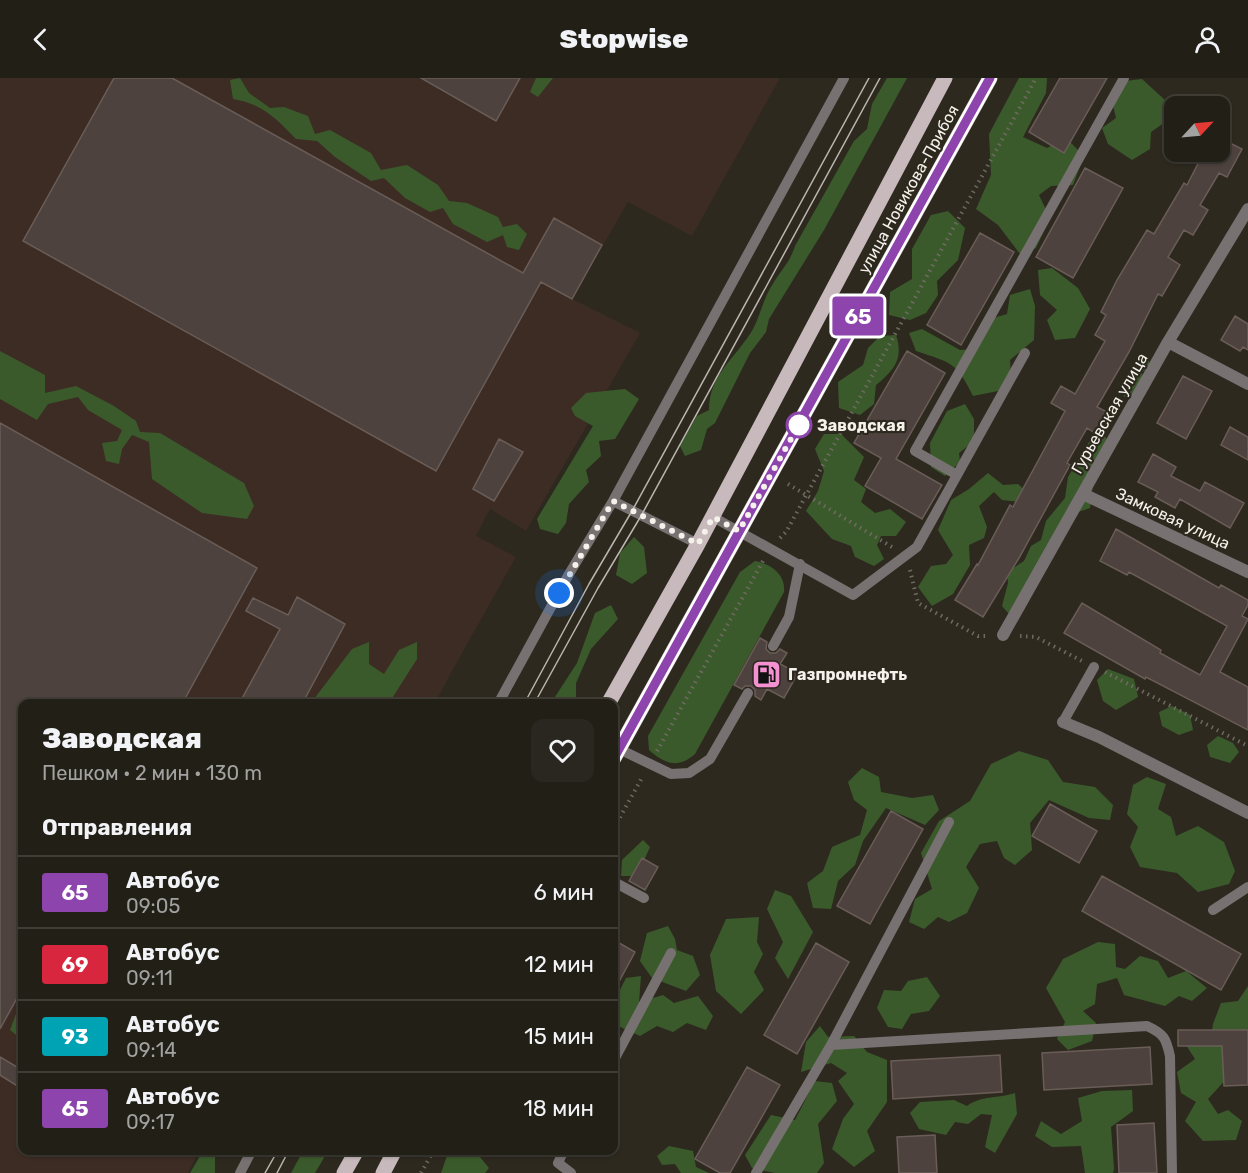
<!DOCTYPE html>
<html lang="ru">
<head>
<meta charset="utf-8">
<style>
	body { margin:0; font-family:Rubik,sans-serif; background:#2a2720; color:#f1f3f6; height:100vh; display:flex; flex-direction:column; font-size:22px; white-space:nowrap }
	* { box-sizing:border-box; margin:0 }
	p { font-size:20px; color:#a2a2a1 }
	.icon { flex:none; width:33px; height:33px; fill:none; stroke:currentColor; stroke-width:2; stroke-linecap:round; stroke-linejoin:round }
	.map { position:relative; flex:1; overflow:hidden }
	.details { position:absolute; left:18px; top:621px; width:600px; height:456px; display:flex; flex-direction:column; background:#221f17; border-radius:12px; box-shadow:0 2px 4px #0004,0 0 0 2px #3f3d36 }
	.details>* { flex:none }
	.badge { padding:0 12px; border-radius:4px; font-size:21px; line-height:39px }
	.needle { width:39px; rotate:64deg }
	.controls { position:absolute; left:1164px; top:18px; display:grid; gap:12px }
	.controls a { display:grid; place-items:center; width:66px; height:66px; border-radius:12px; background:#221f17; box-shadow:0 2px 4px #0004,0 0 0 2px #3f3d36; font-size:30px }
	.you { position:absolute; width:30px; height:30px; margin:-15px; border:4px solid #fff; border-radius:50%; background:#1a73e8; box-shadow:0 0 0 9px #1a73e833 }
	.map>.badge { position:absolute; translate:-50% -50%; box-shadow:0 0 0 3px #fff }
	h2 { padding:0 24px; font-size:22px; line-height:54px }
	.round { display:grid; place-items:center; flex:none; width:63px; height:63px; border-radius:12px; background:#2a2720 }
	.summary { display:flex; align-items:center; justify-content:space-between; height:102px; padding:0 24px }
	h1 { font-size:28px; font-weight:800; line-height:45px }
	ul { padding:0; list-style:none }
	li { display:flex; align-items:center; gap:18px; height:72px; padding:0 24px; border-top:2px solid #3f3d36 }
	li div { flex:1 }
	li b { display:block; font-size:22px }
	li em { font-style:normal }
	li .badge { min-width:66px; font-weight:700; text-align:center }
	header { display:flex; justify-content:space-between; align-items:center; height:78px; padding:0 24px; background:#221f17; font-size:27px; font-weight:800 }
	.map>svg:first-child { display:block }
</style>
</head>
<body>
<header><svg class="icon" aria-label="back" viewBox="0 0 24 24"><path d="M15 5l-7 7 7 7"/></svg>Stopwise<svg class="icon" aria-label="person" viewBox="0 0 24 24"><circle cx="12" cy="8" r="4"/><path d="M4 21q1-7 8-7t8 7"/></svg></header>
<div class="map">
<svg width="1248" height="1095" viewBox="0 0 1248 1095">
	<rect width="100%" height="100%" fill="#2d291f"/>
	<path fill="#3d2c23" d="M0,0H780L692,158L628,124L572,221L640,255L526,453L490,431L476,458L516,479L452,593L436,623L437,625L22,626V1072L199,1073L188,1095H0Z"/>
	<path fill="#3b5a2c" d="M240,0L249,15L270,30L284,29L308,38L315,56L330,52L371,75L381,92L407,87L438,107L449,123L467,125L498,139L503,149L517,146L527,156L519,172L507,169L503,157L487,164L453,146L443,130L430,134L405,120L384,100L371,103L335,79L317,63L296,61C277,41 261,25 233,21L230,2Z
		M536,0H553L538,19L530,14Z
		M887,0H907L824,152L769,241L766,254L750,275L715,345L707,351L701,372L685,378L680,368L697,338L709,332C709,296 737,279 753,251C761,236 764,218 774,204C783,189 789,186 795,168L854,63L867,51L872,26Z
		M1019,0H1047L1046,15L1023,59L1047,70L1066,60L1084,78L1073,107L1051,108L1039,117L1050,140L1036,170L1020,176L998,147L976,131L991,97L989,56Z
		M1142,1L1166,23L1171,40L1151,54L1150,71L1132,82L1108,66L1102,50L1116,40L1111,19L1117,4Z
		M948,133L965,150L958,182L937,203L938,217L926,235L910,242L889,237L890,214L912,201V171L931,137Z
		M1052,190L1078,210L1090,231L1075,260L1055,262L1047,242L1057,232L1040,217L1038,192Z
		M1030,211L1035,228L1034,262L1010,282L1011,297L998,313L973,318C956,283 951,285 916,273L909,255L922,251L960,272L975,271L983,243L1007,236L1010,217Z
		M896,257C904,281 894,292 876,307L874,326L860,337L839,330L838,304L863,287L868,270L880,258Z
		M0,273L45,297V315L76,308L114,328L136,343L140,354L160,355L244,405L254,428L247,441L202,435L152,401L149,364L132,357L122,371L119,386L106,383L102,365L117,363L122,352L88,332L78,319L48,326L37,342L0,321Z
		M1146,278L1151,288L1142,294L1143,304L1135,317L1124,319L1121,306L1133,288Z
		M625,311L639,321L615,361L599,363L601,378L586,392L589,404L569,426L566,445L558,456L540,451L537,441L593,348L575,338L571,330L586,315Z
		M965,326L974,341V363L959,375L960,384L945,398L931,389L930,365L947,333Z
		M1103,354L1109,366L1099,383L1090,389L1094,400L1090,430L1069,437L1022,530L1008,535L1002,528L1008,505L1007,494L1024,483L1031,468L1041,462L1046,443L1065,420L1068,399L1089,364Z
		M824,356H841L864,379L854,402L866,411L861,424L875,435L890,431L906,444L896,458H881L877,467L884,481L874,488L855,479L851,468L832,461L806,433L818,413L824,393L815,371Z
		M988,395L1003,407L1018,406L1031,418V425L1002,422L994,414L979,428L987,449L984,460L969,467L970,487L953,516L932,528L918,509L931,488L946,486L953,477L938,452L951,422L969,411Z
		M634,459L644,469L647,495L632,506L616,497L620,475Z
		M755,483C771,486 786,497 784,514L695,676C678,691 665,686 649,672L648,658L740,494Z
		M611,527L618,541L591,571L576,605V625H551L577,585L595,535Z
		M369,564V586L384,596L399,572L417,564V581L389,625H311L352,571Z
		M1108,591L1134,601L1138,619L1116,632L1103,623L1097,602Z
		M1172,628L1190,637L1193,652L1179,657L1162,648L1159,634Z
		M1218,658L1233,665L1239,674L1230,685L1210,679L1207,667Z
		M1019,673L1048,682L1063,704L1095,709L1113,727L1110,742L1089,740L1049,722L1030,745L1032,772L1015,787L1004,780L997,763L980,766L966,789L979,810L967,835L949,844L938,839L924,851L909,844L915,821L932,811L921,775L939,743L970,723L991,686Z
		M862,690L879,699L881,714L912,720L933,717L939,732L925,747L886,730L863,763L855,787L838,803L831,831L813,830L807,805L823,793L832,769L860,757L867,732L854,722L848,704Z
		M1147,699L1166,706L1158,731L1171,739L1176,758L1198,748L1224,764L1235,793L1229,806L1198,814L1177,795L1140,789L1130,769L1138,749L1127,736L1133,707Z
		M643,762L650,769L637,798H621L622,782Z
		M775,812L791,818L813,854L788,901L775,880L783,864L767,831Z
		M759,839L757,864L763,876L754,894L764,912L741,936L716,913L710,877L726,841Z
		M668,848L675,861L677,872L693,878L700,897L686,913L652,900L640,883L647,855Z
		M1098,864L1115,866L1116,889L1125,891L1140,878L1158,883L1168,900L1186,893L1207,910L1192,923L1179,918L1165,928L1124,917L1117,900L1097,906L1095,926L1083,933L1096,945L1092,963L1068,972L1057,961L1065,944L1046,910L1063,881Z
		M641,898L639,924L663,917L674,925L698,918L713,938L706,952L687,945L673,954L657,948L640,958L616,947C610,929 618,916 626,900Z
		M927,899L940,918L929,933L911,936L902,951L888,949L877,930L884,912L901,913L908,903Z
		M1248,908V988L1229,998L1208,1021L1218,1036L1228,1032L1242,1043L1236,1062L1203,1063L1185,1043L1196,1024L1181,1015L1177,994L1195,981L1184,964L1211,959L1213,946L1221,925L1238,923Z
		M20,925H22V960L21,961L10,952Z
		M820,948L828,959L854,958L867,974L887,982V1024L867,1053L875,1073L854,1089L832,1071L843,1041L854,1026L838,1003L847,995L831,985L801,994L806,964Z
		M815,1003L832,1005L837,1023L818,1046L824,1085L817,1095H775L752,1090L745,1077L771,1037L795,1042Z
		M1132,1012L1133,1033L1111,1049L1114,1091L1113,1095H1085L1081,1068L1052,1069L1035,1058L1041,1043L1061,1056L1082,1043L1078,1020L1102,1013Z
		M1015,1015L1017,1036L995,1075L985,1069L992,1037L981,1036L968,1046L955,1044L946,1057L919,1051L910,1035L920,1024L954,1022L967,1028C982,1017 997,1021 1015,1015Z
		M669,1068L693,1073L696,1089L709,1095H681L675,1086L662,1087L657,1078Z
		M203,1073L215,1078V1095H190Z
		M303,1073H328L315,1095H291Z
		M452,1073H475L489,1090L485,1095H441L448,1075Z"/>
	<path fill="#4e423e" stroke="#6a5d58" stroke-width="1.5" d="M114,0H172L523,195L554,140L602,167L572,221L541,204L436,393L23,163Z
		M421,0H520L496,43Z
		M1060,0H1107L1064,75L1029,54Z
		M1220,60L1242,71L1227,99L1219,95L1200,127L1208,132L1193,157L1184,152L1168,179L1180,187L1162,218L1158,216L1129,274L1097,329L1107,334L1095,355L1087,350L1067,385L1070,387L1019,480L983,539L955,522L977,486L978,487L1010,427L1013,429L1065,333L1051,325L1061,308L1075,316L1105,263L1095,257L1106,237L1101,234L1117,202L1147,152L1154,156L1184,105L1187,107L1204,74H1220Z
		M1085,90L1123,110L1073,200L1036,179Z
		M980,155L1014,174L961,267L927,247Z
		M1235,238L1248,246V272L1243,269L1240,273L1221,262Z
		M907,273L945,295L896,381L942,407L922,441L865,408L881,380L854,365Z
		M1183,298L1212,313L1186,361L1157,345Z
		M0,345L257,490L182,626H22V911L0,951Z
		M1230,349L1248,359V382L1221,367Z
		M499,361L523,374L494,423L473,411Z
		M1153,376L1176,389L1171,398L1200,413L1205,404L1244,425L1230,450L1180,421L1175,430L1155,419L1158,414L1138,404Z
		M1116,451L1219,510L1221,507L1248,522V527L1242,538L1248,541L1220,594L1248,609V652L1146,599L1145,601L1064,555L1082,525L1161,572L1160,575L1200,597L1227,548L1129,494L1127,497L1100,483Z
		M297,519L345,546L302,626H239L280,551L246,533L253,520L288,537Z
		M760,560L767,564L766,571L770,575H776L780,571L787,575L780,586L798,595L784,620L767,611L761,622L755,618V612L751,608H745L742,611L734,607Z
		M1050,726L1097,753L1079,785L1032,758Z
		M891,733L923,751L870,846L837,828Z
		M642,780L658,789L645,812L629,803Z
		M1102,798L1241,876L1221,912L1082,833Z
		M614,862L635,874L614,913Z
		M816,865L849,884L797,976L764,957Z
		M1178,952H1248V1007L1224,1008L1222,968H1178Z
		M1150,969L1152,1006L1044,1012L1042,975Z
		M1000,977L1002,1014L893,1021L891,983Z
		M0,979L22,992V1011L0,997Z
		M747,989L780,1007L730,1095H720L695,1081Z
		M1154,1045L1157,1095H1119L1117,1047Z
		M935,1057L937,1095H899L897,1059Z"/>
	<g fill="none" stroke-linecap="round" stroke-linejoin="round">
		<path stroke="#6f6b62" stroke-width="4" stroke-dasharray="1.5 4.5" stroke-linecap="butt" d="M788,406L892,469
			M780,460L786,454L1036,0
			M910,492L918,525L978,558H989
			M1020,558L1036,559L1082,583
			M1105,594L1248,668
			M657,673L763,483
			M614,750L643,698
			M421,1095L434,1072"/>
		<path stroke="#787172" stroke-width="10" d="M957,397L915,373L1124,0
			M613,423L698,466
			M713,439L853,517L917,469L1025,275
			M773,568L789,539L800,486
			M498,626L569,496L613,423L844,0
			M1063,644L1094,589
			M619,671L671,696L689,695L710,681L748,615
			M614,804L644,820
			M1213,832L1248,809
			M831,967L1147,948C1164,956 1166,960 1170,978L1172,1095
			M614,982L671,875
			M564,1072L558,1085L571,1095
			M240,1095L252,1072
			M756,1095L831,967L949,744"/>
		<path stroke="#787172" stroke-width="12" d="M1168,264L1248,306
			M1083,416L1248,494
			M1003,557L1168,264L1248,131
			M1063,644L1099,659L1248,735"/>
		<path stroke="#c7b9bc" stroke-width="15" d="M608,626L698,466L945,0
			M614,680L990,0
			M344,1095L357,1072
			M383,1095L395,1072"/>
		<path stroke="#bab6af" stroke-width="1.5" d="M524,626L589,506L632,433L869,0
			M534,626L598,510L641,438L880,0
			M265,1095L278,1072
			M277,1095L289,1072"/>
	</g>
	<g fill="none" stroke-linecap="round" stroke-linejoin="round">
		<defs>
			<path id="line" d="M614,680L990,0"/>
		</defs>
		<use href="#line" stroke="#fff" stroke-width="14"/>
		<use href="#line" stroke="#8e44ad" stroke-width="9"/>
		<path stroke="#f5f2ec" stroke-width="6" stroke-dasharray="0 10.8" d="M559,515L613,423L698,466L713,439L739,453L800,345L799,347"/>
	</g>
	<defs>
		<symbol id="fuel-square" viewBox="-11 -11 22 22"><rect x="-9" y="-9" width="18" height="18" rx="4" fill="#f591d1" stroke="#2d291f"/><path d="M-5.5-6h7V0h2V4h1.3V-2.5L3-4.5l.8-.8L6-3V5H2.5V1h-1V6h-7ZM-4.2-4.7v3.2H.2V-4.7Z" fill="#111"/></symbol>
	</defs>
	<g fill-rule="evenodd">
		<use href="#fuel-square" x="750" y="580" width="33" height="33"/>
	</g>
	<circle fill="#fff" stroke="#8e44ad" stroke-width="3" cx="799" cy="347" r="12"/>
	<g text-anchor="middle" stroke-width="4.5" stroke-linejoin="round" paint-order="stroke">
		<g font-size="16" fill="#f5f2ec" stroke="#2d291f">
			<text transform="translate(908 111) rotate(-61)" y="6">улица Новикова-Прибоя</text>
			<text transform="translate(1109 335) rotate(-60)" y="6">Гурьевская улица</text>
			<text transform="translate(1173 440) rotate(25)" y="6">Замковая улица</text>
		</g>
		<g font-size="16" font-weight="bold" fill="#f5f2ec" stroke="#2d291f" text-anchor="start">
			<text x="817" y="353">Заводская</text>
		</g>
		<g font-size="16" font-weight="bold" fill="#f5f2ec" stroke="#2d291f" text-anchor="start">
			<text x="788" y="602">Газпромнефть</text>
		</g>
	</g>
</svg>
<div class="controls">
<a><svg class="needle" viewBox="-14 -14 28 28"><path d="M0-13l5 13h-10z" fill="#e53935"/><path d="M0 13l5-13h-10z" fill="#a2a2a1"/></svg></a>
</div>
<div class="you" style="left:559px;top:515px"></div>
<b class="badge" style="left:858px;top:238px;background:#8e44ad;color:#fff">65</b>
<section class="details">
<div class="summary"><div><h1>Заводская</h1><p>Пешком · 2 мин · 130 m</p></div><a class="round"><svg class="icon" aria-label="heart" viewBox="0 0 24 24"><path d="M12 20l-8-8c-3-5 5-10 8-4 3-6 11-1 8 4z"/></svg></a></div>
<h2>Отправления</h2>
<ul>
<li><span class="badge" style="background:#8e44ad;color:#fff">65</span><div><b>Автобус</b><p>09:05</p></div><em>6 мин</em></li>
<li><span class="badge" style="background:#d7263d;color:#fff">69</span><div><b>Автобус</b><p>09:11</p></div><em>12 мин</em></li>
<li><span class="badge" style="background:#00a3b4;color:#fff">93</span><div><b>Автобус</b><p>09:14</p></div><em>15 мин</em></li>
<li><span class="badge" style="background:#8e44ad;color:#fff">65</span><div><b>Автобус</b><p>09:17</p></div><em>18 мин</em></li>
</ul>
</section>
</div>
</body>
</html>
